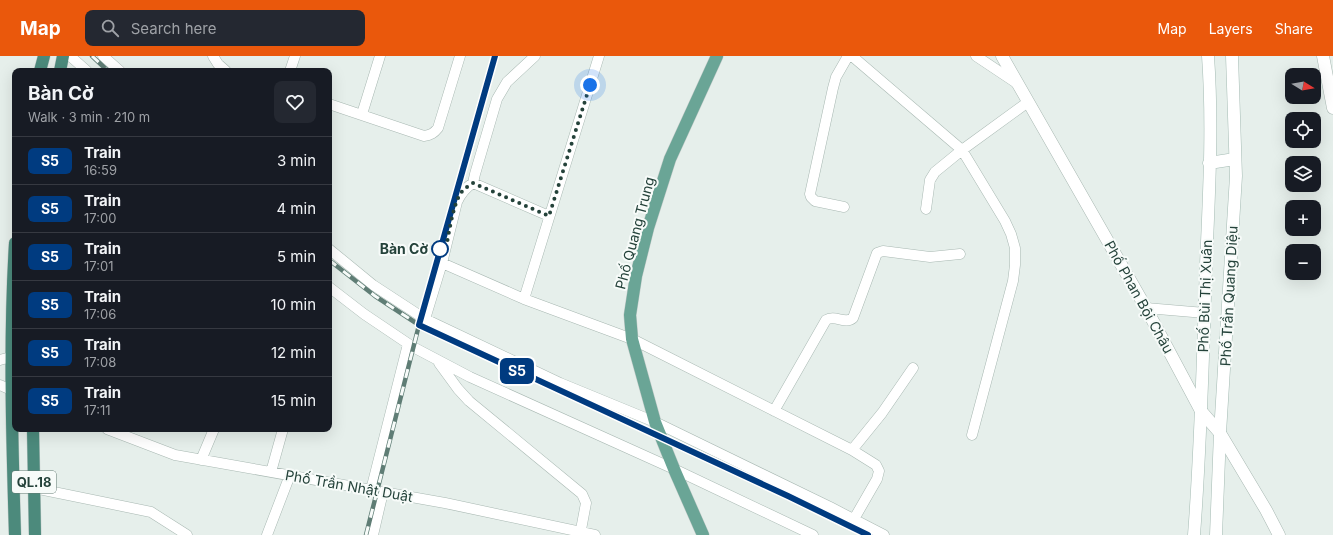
<!DOCTYPE html>
<html lang="en">
<head>
<meta charset="utf-8">
<style>
	body { margin:0; font-family:Inter,sans-serif; background:#242831; color:#f1f3f6; height:100vh; display:flex; flex-direction:column; font-size:15px; white-space:nowrap }
	* { box-sizing:border-box; margin:0 }
	p { font-size:13px; color:#9ea1a6 }
	.icon { flex:none; width:22px; height:22px; fill:none; stroke:currentColor; stroke-width:2; stroke-linecap:round; stroke-linejoin:round }
	.map { position:relative; flex:1; overflow:hidden }
	.side { position:absolute; left:12px; top:12px; width:320px; height:364px; display:flex; flex-direction:column; background:#171b24; border-radius:8px; box-shadow:0 4px 16px #0002 }
	.side>* { flex:none }
	.badge { padding:0 8px; border-radius:6px; font-size:14px; line-height:26px }
	.needle { width:26px; rotate:101deg }
	.tools { position:absolute; left:1285px; top:12px; display:grid; gap:8px }
	.tools a { display:grid; place-items:center; width:36px; height:36px; border-radius:8px; background:#171b24; box-shadow:0 4px 16px #0002; font-size:20px }
	.you { position:absolute; width:20px; height:20px; margin:-10px; border:3px solid #fff; border-radius:50%; background:#1a73e8; box-shadow:0 0 0 6px #1a73e833 }
	.map>.badge { position:absolute; translate:-50% -50%; box-shadow:0 0 0 2px #fff }
	.round { display:grid; place-items:center; flex:none; width:42px; height:42px; border-radius:8px; background:#242831 }
	.summary { display:flex; align-items:center; justify-content:space-between; height:68px; padding:0 16px }
	h1 { font-size:19px; font-weight:700; line-height:30px }
	ul { padding:0; list-style:none }
	li { display:flex; align-items:center; gap:12px; height:48px; padding:0 16px; border-top:1px solid #363941 }
	li div { flex:1 }
	li b { display:block; font-size:15px }
	li em { font-style:normal }
	li .badge { min-width:44px; font-weight:700; text-align:center }
	header { display:flex; align-items:center; gap:24px; box-sizing:border-box; height:56px; padding:0 20px; background:#ea580c; color:#fff }
	header strong { font-size:19px }
	nav { display:flex; gap:22px; margin-inline-start:auto; font-size:14px }
	.search { width:280px; height:36px; background:#242831; display:flex; align-items:center; gap:10px; box-sizing:border-box; padding:0 14px; border-radius:8px; color:#9ea1a6; font-size:15px }
	.map>svg:first-child { display:block }
</style>
</head>
<body>
<header>
<strong>Map</strong>
<div class="search"><svg class="icon" aria-label="search" viewBox="0 0 24 24"><circle cx="10" cy="10" r="6"/><path d="M15 15l6 6"/></svg>Search here</div>
<nav><a>Map</a><a>Layers</a><a>Share</a></nav>
</header>
<div class="map">
<svg width="1333" height="479" viewBox="0 0 1333 479">
	<rect width="100%" height="100%" fill="#e6efeb"/>
	<g fill="none" stroke-linecap="round" stroke-linejoin="round">
		<defs>
			<path id="minor" d="M70,0L87,15
				M103,0L120,15
				M213,0L218,8L226,15
				M852,0L962,94L1005,165L1011,178L1015,192V209L1013,225L972,379
				M976,0L1018,28
				M290,15L295,0
				M329,48L424,80C431,79 434,77 438,72L460,0
				M362,58L380,0
				M473,127L549,160
				M844,151L815,145L811,141L810,138L833,32L836,21L848,0
				M926,153L930,124L935,116L962,94L1028,46
				M329,193L373,229L425,263L560,327L655,366L830,451L884,479
				M442,207L524,243L632,283L852,394L876,409L879,415L877,423L854,463
				M329,231L364,258L413,291L470,321L674,413L813,479
				M524,243L599,0
				M1146,252L1205,257
				M425,263L442,207L457,146C461,137 465,132 473,127L475,118L497,43L507,26L535,0
				M0,304L11,301
				M439,307L458,333L469,345L582,438L586,447L580,479
				M0,329L11,334
				M774,355L826,264C835,258 845,269 853,262L877,197L883,195L930,201L960,198
				M107,373L175,399L445,447L595,479
				M852,394L882,357L913,312
				M201,404L214,373
				M271,416L283,373
				M34,432L151,456L187,479
				M371,434L408,288
				M267,479L290,419
				M373,479L383,436"/>
			<path id="tertiary" d="M1002,0L1146,252L1201,355L1220,377L1266,454L1279,479
				M1323,0L1333,52"/>
			<path id="secondary" d="M1209,107L1235,103
				M1194,479C1201,389 1203,299 1206,209C1209,140 1213,69 1208,0
				M1216,479L1220,377L1236,120L1232,0"/>
			<path id="primary" d="M703,479L674,413L655,366L632,283L630,259L636,220L648,172L670,103L717,0"/>
			<path id="trunk" d="M40,15L44,0
				M60,15L63,0
				M33,373L35,479
				M15,479C12,382 9,284 15,187"/>
		</defs>
		<use href="#minor" stroke="#a8b8b2" stroke-width="11"/>
		<use href="#tertiary" stroke="#a8b8b2" stroke-width="13"/>
		<use href="#secondary" stroke="#a4bbb3" stroke-width="13"/>
		<use href="#primary" stroke="#c2cac8" stroke-width="13"/>
		<use href="#trunk" stroke="#c2cac8" stroke-width="13"/>
		<use href="#minor" stroke="#fff" stroke-width="10"/>
		<use href="#tertiary" stroke="#fff" stroke-width="12"/>
		<use href="#secondary" stroke="#fff" stroke-width="12"/>
		<use href="#primary" stroke="#6aa596" stroke-width="12"/>
		<use href="#trunk" stroke="#4c8a7c" stroke-width="12"/>
		<defs>
			<path id="rail" d="M92,0L108,15
				M329,204L375,240L419,269L788,440L868,479
				M366,479L419,269L495,0"/>
		</defs>
		<use href="#rail" stroke="#5f7d75" stroke-width="4.5"/>
		<use href="#rail" stroke="#f7fbf9" stroke-width="3" stroke-dasharray="9" stroke-linecap="butt"/>
	</g>
	<g fill="none" stroke-linecap="round" stroke-linejoin="round">
		<defs>
			<path id="line" d="M495,0L419,269L788,440L868,479"/>
		</defs>
		<use href="#line" stroke="#fff" stroke-width="9"/>
		<use href="#line" stroke="#003b80" stroke-width="6"/>
		<path stroke="#24423a" stroke-width="4" stroke-dasharray="0 7.2" d="M440,193L446,192C449,177 453,148 461,137C464,132 469,130 473,127L549,160L590,29"/>
	</g>
	<circle fill="#fff" stroke="#003b80" stroke-width="2" cx="440" cy="193" r="8"/>
	<g text-anchor="middle" stroke-width="4" stroke-linejoin="round" paint-order="stroke">
		<rect fill="#f7fbf9" stroke="#637a73" stroke-width="1" x="12" y="415" width="44" height="22" rx="3"/>
		<g font-size="13" font-weight="bold" fill="#24423a">
			<text x="34" y="431">QL.18</text>
		</g>
		<g font-size="14" fill="#24423a" stroke="#f7fbf9">
			<text transform="translate(635 177) rotate(-75)" y="5">Phố Quang Trung</text>
			<text transform="translate(1205 240) rotate(-88)" y="5">Phố Bùi Thị Xuân</text>
			<text transform="translate(1229 240) rotate(-87)" y="5">Phố Trần Quang Diệu</text>
			<text transform="translate(1139 241) rotate(61)" y="5">Phố Phan Bội Châu</text>
			<text transform="translate(349 430) rotate(10)" y="5">Phố Trần Nhật Duật</text>
		</g>
		<g font-size="14" font-weight="bold" fill="#24423a" stroke="#f7fbf9" text-anchor="end">
			<text x="428" y="198">Bàn Cờ</text>
		</g>
	</g>
</svg>
<div class="tools">
<a><svg class="needle" viewBox="-14 -14 28 28"><path d="M0-13l5 13h-10z" fill="#e53935"/><path d="M0 13l5-13h-10z" fill="#9ea1a6"/></svg></a>
<a><svg class="icon" aria-label="locate" viewBox="0 0 24 24"><circle cx="12" cy="12" r="6"/><path d="M12 2v4M12 18v4M2 12h4M18 12h4"/></svg></a>
<a><svg class="icon" aria-label="layers" viewBox="0 0 24 24"><path d="M12 4l9 5-9 5-9-5zM3 14l9 5 9-5"/></svg></a>
<a>+</a>
<a>−</a>
</div>
<div class="you" style="left:590px;top:29px"></div>
<b class="badge" style="left:517px;top:315px;background:#003b80;color:#fff">S5</b>
<section class="side">
<div class="summary"><div><h1>Bàn Cờ</h1><p>Walk · 3 min · 210 m</p></div><a class="round"><svg class="icon" aria-label="heart" viewBox="0 0 24 24"><path d="M12 20l-8-8c-3-5 5-10 8-4 3-6 11-1 8 4z"/></svg></a></div>
<ul>
<li><span class="badge" style="background:#003b80;color:#fff">S5</span><div><b>Train</b><p>16:59</p></div><em>3 min</em></li>
<li><span class="badge" style="background:#003b80;color:#fff">S5</span><div><b>Train</b><p>17:00</p></div><em>4 min</em></li>
<li><span class="badge" style="background:#003b80;color:#fff">S5</span><div><b>Train</b><p>17:01</p></div><em>5 min</em></li>
<li><span class="badge" style="background:#003b80;color:#fff">S5</span><div><b>Train</b><p>17:06</p></div><em>10 min</em></li>
<li><span class="badge" style="background:#003b80;color:#fff">S5</span><div><b>Train</b><p>17:08</p></div><em>12 min</em></li>
<li><span class="badge" style="background:#003b80;color:#fff">S5</span><div><b>Train</b><p>17:11</p></div><em>15 min</em></li>
</ul>
</section>
</div>
</body>
</html>
